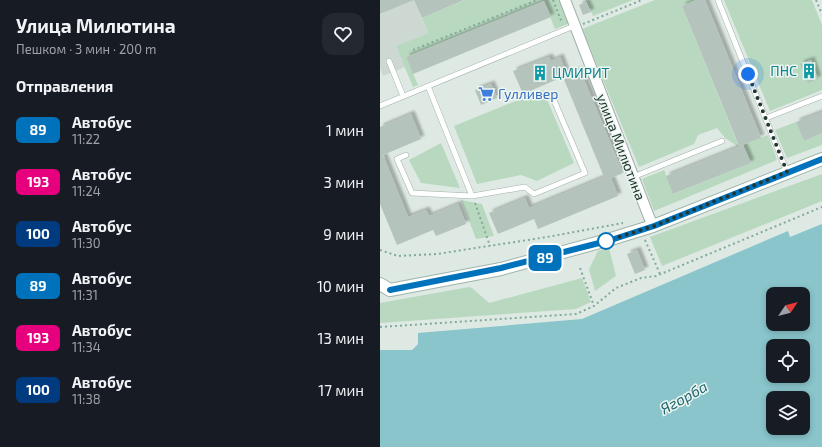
<!DOCTYPE html>
<html lang="ru">
<head>
<meta charset="utf-8">
<style>
	body { margin:0; font-family:"Exo 2",sans-serif; background:#242831; color:#f1f3f6; height:100vh; display:flex; flex-direction:column; font-size:15px; white-space:nowrap }
	* { box-sizing:border-box; margin:0 }
	p { font-size:13px; color:#9ea1a6 }
	.icon { flex:none; width:22px; height:22px; fill:none; stroke:currentColor; stroke-width:2; stroke-linecap:round; stroke-linejoin:round }
	.map { position:relative; flex:1; overflow:hidden }
	.panel { display:flex; flex-direction:column; background:#171b24; width:380px }
	.panel>* { flex:none }
	.badge { padding:0 8px; border-radius:6px; font-size:14px; line-height:26px }
	.needle { width:26px; rotate:55deg }
	.controls { position:absolute; left:386px; top:287px; display:grid; gap:8px }
	.controls a { display:grid; place-items:center; width:44px; height:44px; border-radius:8px; background:#171b24; box-shadow:0 2px 6px #0003; font-size:20px }
	.you { position:absolute; width:20px; height:20px; margin:-10px; border:3px solid #fff; border-radius:50%; background:#1a73e8; box-shadow:0 0 0 6px #1a73e833 }
	.map>.badge { position:absolute; translate:-50% -50%; box-shadow:0 0 0 2px #fff }
	h2 { padding:0 16px; font-size:15px; line-height:36px }
	.round { display:grid; place-items:center; flex:none; width:42px; height:42px; border-radius:12px; background:#242831 }
	.headline { display:flex; align-items:center; justify-content:space-between; height:68px; padding:0 16px }
	h1 { font-size:19px; font-weight:700; line-height:30px }
	ul { padding:0; list-style:none }
	li { display:flex; align-items:center; gap:12px; height:52px; padding:0 16px }
	li div { flex:1 }
	li b { display:block; font-size:15px }
	li em { font-style:normal }
	li .badge { min-width:44px; font-weight:700; text-align:center }
	main { display:flex; flex:1; min-height:0 }
	.map>svg:first-child { display:block }
</style>
</head>
<body>
<main>
<section class="panel">
<div class="headline"><div><h1>Улица Милютина</h1><p>Пешком · 3 мин · 200 m</p></div><a class="round"><svg class="icon" aria-label="heart" viewBox="0 0 24 24"><path d="M12 20l-8-8c-3-5 5-10 8-4 3-6 11-1 8 4z"/></svg></a></div>
<h2>Отправления</h2>
<ul>
<li><span class="badge" style="background:#0072bc;color:#fff">89</span><div><b>Автобус</b><p>11:22</p></div><em>1 мин</em></li>
<li><span class="badge" style="background:#e6007e;color:#fff">193</span><div><b>Автобус</b><p>11:24</p></div><em>3 мин</em></li>
<li><span class="badge" style="background:#003b80;color:#fff">100</span><div><b>Автобус</b><p>11:30</p></div><em>9 мин</em></li>
<li><span class="badge" style="background:#0072bc;color:#fff">89</span><div><b>Автобус</b><p>11:31</p></div><em>10 мин</em></li>
<li><span class="badge" style="background:#e6007e;color:#fff">193</span><div><b>Автобус</b><p>11:34</p></div><em>13 мин</em></li>
<li><span class="badge" style="background:#003b80;color:#fff">100</span><div><b>Автобус</b><p>11:38</p></div><em>17 мин</em></li>
</ul>
</section>
<div class="map">
<svg width="442" height="447" viewBox="0 0 442 447">
	<defs>
		<filter id="shadow"><feDropShadow dx="3.5" dy="-3.5" stdDeviation="1" flood-color="#0004"/></filter>
	</defs>
	<rect width="100%" height="100%" fill="#dee9e3"/>
	<path fill="#cdd8d2" d="M34,0L48,33L16,46L25,67L3,76L0,68V14Z"/>
	<path fill="#b8d9bf" d="M85,0H181L190,23L175,29L164,1L26,57L38,85L33,87L16,46L48,33L42,18Z
		M206,0H253L213,16Z
		M275,0H316L302,6L359,147L345,138L337,128L318,135L314,144L259,167L202,29Z
		M344,0H432L442,25V90L390,111Z
		M163,90L194,163L157,181L141,175L97,184L74,126Z
		M416,122L424,141L442,133V145L407,158L395,130Z
		M388,135L397,160L274,211L262,179L284,170L294,194L371,163L363,145Z
		M61,143L80,188L41,183L29,160Z
		M442,174V201L282,266L270,237Z
		M81,200L102,204L114,236L96,239Z
		M229,248L236,276L215,291L209,269L218,251Z
		M202,278L211,302L196,309L0,323V303L89,287L92,288L109,303Z"/>
	<path fill="#89c5cb" fill-rule="evenodd" d="M442,224V447H0V350H32L38,344V333L202,319L408,231L410,237ZM393,294H423V324H393ZM393,346H423V376H393ZM393,398H423V428H393Z"/>
	<path fill="#b4c3bc" filter="url(#shadow)" d="M0,0H84L42,18L34,0L0,14Z
		M316,0H325L381,138L359,146L302,6Z
		M164,1L171,17L33,74L26,57Z
		M206,2L211,12L203,15L199,5Z
		M169,57L171,61L180,57L187,75L143,94L133,71Z
		M431,60L438,79L428,83L420,64Z
		M200,70L243,173L231,178L238,196L158,229L154,219L118,234L109,213L145,198L149,208L224,177L183,77Z
		M111,84L117,98L101,105L95,90Z
		M442,112V133L424,141L416,122Z
		M31,114L41,139L3,155L28,217L46,210L49,216L78,204L86,224L56,236L53,230L17,245L0,204V127Z
		M363,145L371,163L293,194L286,176Z
		M257,250L265,270L255,274L247,254Z"/>
	<g fill="none" stroke-linecap="round" stroke-linejoin="round">
		<defs>
			<path id="service" d="M338,0L407,172
				M9,61L23,96
				M0,106L194,26
				M386,118L442,96
				M26,155L17,159L32,193L92,196L48,86
				M253,177L342,141
				M92,196L145,187L154,194L205,173L173,98"/>
			<path id="minor" d="M185,0L269,217L273,226"/>
			<path id="secondary" d="M0,284L10,290L121,269L231,239L273,226L442,159"/>
		</defs>
		<use href="#service" stroke="#a2b0aa" stroke-width="6"/>
		<use href="#minor" stroke="#a2b0aa" stroke-width="12"/>
		<use href="#secondary" stroke="#9eb4ab" stroke-width="14"/>
		<path stroke="#81aa9b" stroke-width="2" stroke-dasharray="2 3" stroke-linecap="butt" d="M173,0L182,23
			M436,0L442,14
			M203,24L262,0
			M33,50L157,0
			M95,203L110,246
			M265,240L280,274
			M0,250L18,256L57,254L167,237L243,223
			M200,268L214,306
			M0,327L196,314L214,306L236,288L261,278L276,276L442,207"/>
		<use href="#service" stroke="#fff" stroke-width="5"/>
		<use href="#minor" stroke="#fff" stroke-width="10"/>
		<use href="#secondary" stroke="#fff" stroke-width="12"/>
	</g>
	<g fill="none" stroke-linecap="round" stroke-linejoin="round">
		<defs>
			<path id="line" d="M10,290L121,268L231,240L274,226L442,159"/>
		</defs>
		<use href="#line" stroke="#fff" stroke-width="9"/>
		<use href="#line" stroke="#0072bc" stroke-width="6"/>
		<path stroke="#213730" stroke-width="4" stroke-dasharray="0 7.2" d="M226,241L274,226L407,172L368,74"/>
	</g>
	<defs>
		<symbol id="building-bare" viewBox="-9 -9 18 18"><path d="M-4-6H4V6H1V3H-1V6H-4ZM-2.5-4.3h1.7v1.8h-1.7ZM.8-4.3h1.7v1.8H.8ZM-2.5-1h1.7V.8h-1.7ZM.8-1h1.7V.8H.8Z" fill="#0f9aa8" stroke="#eef6f2" stroke-width="2.5" paint-order="stroke"/></symbol>
		<symbol id="supermarket-bare" viewBox="-9 -9 18 18"><path d="M-6-5.5h2.5l.6 2H6L4.5 2H-2.5L-4.4-4H-6ZM-1.5 3.2a1.3 1.3 0 1 0 .1 0ZM3 3.2a1.3 1.3 0 1 0 .1 0Z" fill="#3f7fe0" stroke="#eef6f2" stroke-width="2.5" paint-order="stroke"/></symbol>
	</defs>
	<g fill-rule="evenodd">
		<use href="#building-bare" x="418" y="60" width="22" height="22"/>
		<use href="#building-bare" x="149" y="62" width="22" height="22"/>
		<use href="#supermarket-bare" x="95" y="83" width="22" height="22"/>
	</g>
	<circle fill="#fff" stroke="#0072bc" stroke-width="2" cx="226" cy="241" r="8"/>
	<g text-anchor="middle" stroke-width="3" stroke-linejoin="round" paint-order="stroke">
		<g font-size="14" fill="#0d838f" stroke="#eef6f2" text-anchor="end">
			<text x="417" y="76">ПНС</text>
			<text x="172" y="78" text-anchor="start">ЦМИРИТ</text>
		</g>
		<g font-size="14" fill="#366cbe" stroke="#eef6f2" text-anchor="start">
			<text x="118" y="99">Гулливер</text>
		</g>
		<g font-size="14" fill="#213730" stroke="#eef6f2">
			<text transform="translate(241 147) rotate(69)" y="5">улица Милютина</text>
		</g>
		<g font-size="15" font-style="italic" fill="#1f666f" stroke="#eef6f2">
			<text transform="translate(304 398) rotate(-29)" y="5">Ягорба</text>
		</g>
	</g>
</svg>
<div class="controls">
<a><svg class="needle" viewBox="-14 -14 28 28"><path d="M0-13l5 13h-10z" fill="#e53935"/><path d="M0 13l5-13h-10z" fill="#9ea1a6"/></svg></a>
<a><svg class="icon" aria-label="locate" viewBox="0 0 24 24"><circle cx="12" cy="12" r="6"/><path d="M12 2v4M12 18v4M2 12h4M18 12h4"/></svg></a>
<a><svg class="icon" aria-label="layers" viewBox="0 0 24 24"><path d="M12 4l9 5-9 5-9-5zM3 14l9 5 9-5"/></svg></a>
</div>
<div class="you" style="left:368px;top:74px"></div>
<b class="badge" style="left:165px;top:258px;background:#0072bc;color:#fff">89</b>
</div>
</main>
</body>
</html>
